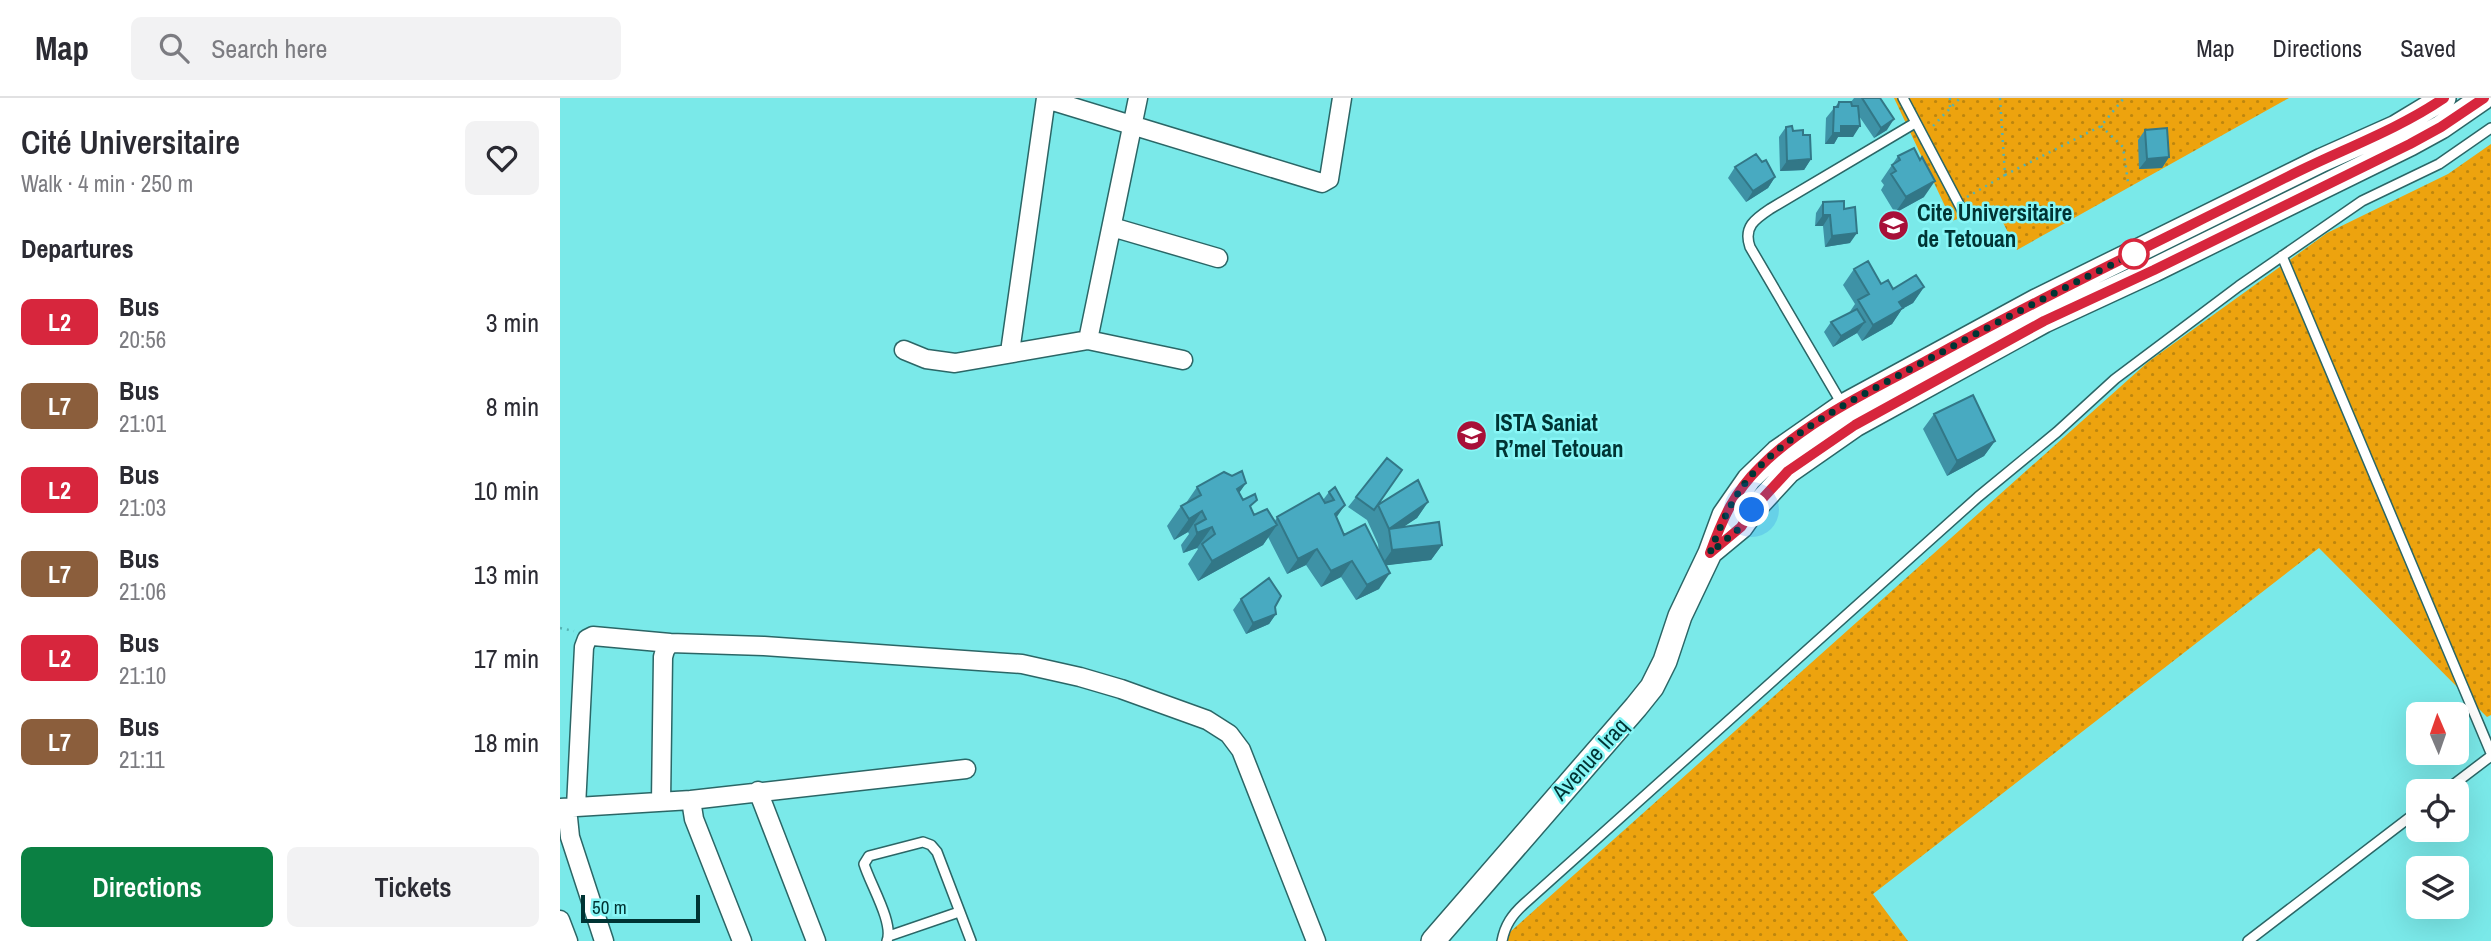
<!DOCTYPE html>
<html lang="en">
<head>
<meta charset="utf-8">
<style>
	body { margin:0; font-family:"Archivo Narrow",sans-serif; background:#f2f2f3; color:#2b2b33; height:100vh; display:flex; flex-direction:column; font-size:26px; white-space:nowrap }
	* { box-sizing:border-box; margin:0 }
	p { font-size:23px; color:#7c7c81 }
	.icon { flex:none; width:38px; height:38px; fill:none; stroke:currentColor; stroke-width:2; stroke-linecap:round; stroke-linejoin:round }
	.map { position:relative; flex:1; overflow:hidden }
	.panel { display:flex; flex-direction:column; background:#fff; width:560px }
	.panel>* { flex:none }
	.badge { padding:0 14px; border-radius:10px; font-size:24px; line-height:46px }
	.needle { width:46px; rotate:358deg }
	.controls { position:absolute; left:1846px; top:604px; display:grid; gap:14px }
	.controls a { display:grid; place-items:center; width:63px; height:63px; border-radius:10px; background:#fff; box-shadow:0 7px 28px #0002; font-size:35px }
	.scale { position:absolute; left:21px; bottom:18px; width:119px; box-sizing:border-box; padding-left:7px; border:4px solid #003434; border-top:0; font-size:19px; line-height:24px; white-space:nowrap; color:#003434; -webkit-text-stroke:5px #87f6f6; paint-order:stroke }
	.you { position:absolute; width:35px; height:35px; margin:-18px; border:5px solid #fff; border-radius:50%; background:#1a73e8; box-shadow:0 0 0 10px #1a73e833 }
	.map>.badge { position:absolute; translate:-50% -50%; box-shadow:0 0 0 4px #fff }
	h2 { padding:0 21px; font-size:26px; line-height:63px }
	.round { display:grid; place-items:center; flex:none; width:74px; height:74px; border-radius:10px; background:#f2f2f3 }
	.head { display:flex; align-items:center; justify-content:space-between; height:119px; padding:0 21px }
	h1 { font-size:33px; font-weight:600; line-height:52px }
	.button { display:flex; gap:14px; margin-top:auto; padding:14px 21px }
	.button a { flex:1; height:80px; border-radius:10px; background:#0b8043; color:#fff; font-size:28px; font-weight:600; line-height:80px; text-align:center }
	.button a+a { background:#f2f2f3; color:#2b2b33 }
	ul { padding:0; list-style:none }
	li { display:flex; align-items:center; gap:21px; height:84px; padding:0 21px }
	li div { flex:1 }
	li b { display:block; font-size:26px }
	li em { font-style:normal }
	li .badge { min-width:77px; font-weight:700; text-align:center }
	header { display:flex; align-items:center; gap:42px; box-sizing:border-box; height:98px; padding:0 35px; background:#fff; border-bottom:2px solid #e1e1e2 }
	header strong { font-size:33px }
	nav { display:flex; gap:38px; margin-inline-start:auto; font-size:24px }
	.search { width:490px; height:63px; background:#f2f2f3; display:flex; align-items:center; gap:18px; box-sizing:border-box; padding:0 24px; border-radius:10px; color:#7c7c81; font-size:26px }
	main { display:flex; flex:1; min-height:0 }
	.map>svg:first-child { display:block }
</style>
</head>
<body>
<header>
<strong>Map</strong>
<div class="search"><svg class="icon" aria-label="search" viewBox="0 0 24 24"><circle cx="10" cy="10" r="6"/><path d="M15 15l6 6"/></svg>Search here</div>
<nav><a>Map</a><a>Directions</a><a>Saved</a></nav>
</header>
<main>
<section class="panel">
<div class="head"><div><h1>Cité Universitaire</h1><p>Walk · 4 min · 250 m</p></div><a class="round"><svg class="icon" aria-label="heart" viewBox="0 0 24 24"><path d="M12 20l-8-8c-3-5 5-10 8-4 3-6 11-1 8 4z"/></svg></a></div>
<h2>Departures</h2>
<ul>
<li><span class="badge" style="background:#d7263d;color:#fff">L2</span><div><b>Bus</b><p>20:56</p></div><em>3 min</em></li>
<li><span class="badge" style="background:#8b5e3c;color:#fff">L7</span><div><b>Bus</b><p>21:01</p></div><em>8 min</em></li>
<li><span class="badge" style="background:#d7263d;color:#fff">L2</span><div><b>Bus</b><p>21:03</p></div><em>10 min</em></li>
<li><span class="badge" style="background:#8b5e3c;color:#fff">L7</span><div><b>Bus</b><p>21:06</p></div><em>13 min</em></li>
<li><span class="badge" style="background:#d7263d;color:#fff">L2</span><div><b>Bus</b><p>21:10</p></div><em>17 min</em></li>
<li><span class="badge" style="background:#8b5e3c;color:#fff">L7</span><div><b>Bus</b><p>21:11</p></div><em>18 min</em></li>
</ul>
<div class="button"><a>Directions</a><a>Tickets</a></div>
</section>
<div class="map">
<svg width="1931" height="843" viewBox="0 0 1931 843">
	<defs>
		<pattern id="grass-dots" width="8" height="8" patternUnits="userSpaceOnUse" patternTransform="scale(1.75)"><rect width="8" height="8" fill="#eda30e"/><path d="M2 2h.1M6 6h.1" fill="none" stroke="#be860e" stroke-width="1.8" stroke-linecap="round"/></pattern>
	</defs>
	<rect width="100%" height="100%" fill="#7ae9e9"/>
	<path fill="url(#grass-dots)" d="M1334,0H1729L1457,152L1434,107L1392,123Z
		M1931,46V617L1927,619L1759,450L1313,796L1348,843H940L1588,264L1767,135L1888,76Z"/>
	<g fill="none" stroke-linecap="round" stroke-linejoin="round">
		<defs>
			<path id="service" d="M1343,0L1402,112
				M1722,158L1931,655
				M1282,306L1190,149C1183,129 1195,121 1210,111L1355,25
				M1885,693L1931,658
				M329,838L399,814
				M327,843C334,825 310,786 304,766L309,758L363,744L371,747L377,754L411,843
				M942,843C945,827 952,817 964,806L1418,399L1497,334L1555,281L1679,188L1802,103L1879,66L1931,30
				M1688,843L1858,713"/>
			<path id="minor" d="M486,1L762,85L769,81L782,0
				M552,129L658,160
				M528,242L578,0
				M344,252L366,261L395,265L528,242L623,262
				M450,254L486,0
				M198,693L256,843
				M131,702L134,721L182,843
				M101,704L103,559L105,552L110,545L204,548L462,566L520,579L561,591L647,622L669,636L681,652L756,843
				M16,709L24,549L27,541L33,538L110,545
				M0,710L131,702L406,671
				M7,710L10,739L44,843
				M0,822L8,843"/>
			<path id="tertiary" d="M1152,453L1181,429L1193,412L1229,373L1295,327L1484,223L1594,172L1850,46L1881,29L1923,0
				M873,843L1076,609L1092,589L1105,563L1120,518L1150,455L1164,417L1189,381L1217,354L1283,308L1476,203L1762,62L1836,29L1884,0"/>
		</defs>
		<use href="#service" stroke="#2b6666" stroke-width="12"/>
		<use href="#minor" stroke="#2b6666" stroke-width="21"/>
		<use href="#tertiary" stroke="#2b6666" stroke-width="26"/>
		<path stroke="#55b2b2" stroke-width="2.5" stroke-dasharray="2 5" stroke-linecap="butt" d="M1390,0V9
			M1373,28L1400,0
			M1541,28L1563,49L1568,84
			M1445,77L1541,28L1564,0
			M1407,99L1445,77L1440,0
			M0,530L14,533"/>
		<use href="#service" stroke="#fff" stroke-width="9"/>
		<use href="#minor" stroke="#fff" stroke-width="18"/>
		<use href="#tertiary" stroke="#fff" stroke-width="23"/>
	</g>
	<path fill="#3e92a6" d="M1294,0H1320L1327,32L1314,40L1299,18L1293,39H1278L1274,46H1265L1266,20L1279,4H1291Z
		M1226,29L1243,37L1251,61L1244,72L1220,73L1219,39Z
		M1585,32L1609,59L1602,70L1579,71L1578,42Z
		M1338,58L1364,99L1335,115L1321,92L1324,87L1321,83Z
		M1175,69L1215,79L1208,90L1186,104L1168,80Z
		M1263,104L1284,111L1290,145L1265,149L1263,128H1255L1256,115Z
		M1294,171L1333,191L1364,189L1353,205L1342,211L1332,226L1302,243L1297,235L1273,249L1264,234L1271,224L1289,215L1295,206L1283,187Z
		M1374,316L1435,343L1424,358L1387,378L1363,331Z
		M672,378L686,385L679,395L683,402L691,410L694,417L715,423L717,419L763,402L769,394L775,389L776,420L784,437L819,454L818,446L807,422L788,409L796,399L818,407L868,404L857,420L844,428L882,447L871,462L826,467L819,491L796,502L781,479L761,489L746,467L727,476L708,439L703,447L638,483L628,466L638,451L637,450L623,455L621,447L629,436L628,434L614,442L607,428L621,408L626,405L637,389Z
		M681,501L716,516L709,526L686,536L673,512Z"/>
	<path fill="#327787" d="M1334,21L1327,32L1314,40L1321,30Z
		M1281,28H1300L1293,39H1278L1274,46H1265L1273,35Z
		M1609,59L1602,70L1579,71L1587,61Z
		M1251,61L1244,72L1220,73L1227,63Z
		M1215,79L1208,90L1186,104L1193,93Z
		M1375,83L1364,99L1335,115L1346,99Z
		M1263,117H1270L1263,128H1255Z
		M1297,135L1290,145L1265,149L1272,138Z
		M1364,189L1353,205L1342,211L1332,226L1302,243L1313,227L1339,204Z
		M1305,224L1297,235L1273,249L1281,238Z
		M1435,343L1424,358L1387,378L1397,363Z
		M686,385L672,405L677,391Z
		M868,404L857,420L830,438L829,431Z
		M785,407L774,423L775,416Z
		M642,413L628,434L614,442L629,421Z
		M717,427L703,447L638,483L652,463Z
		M652,429L637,450L623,455L637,435Z
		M882,447L871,462L821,468L832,452Z
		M757,451L746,467L727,476L738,461Z
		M792,463L781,479L761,489L771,473Z
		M830,475L819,491L796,502L807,487Z
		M716,516L709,526L686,536L693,525Z"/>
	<path fill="#48aac1" stroke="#327787" stroke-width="2" d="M1302,0H1320L1334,21L1321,30Z
		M1279,4H1291L1292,8H1298L1300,28H1281V35H1273L1274,9H1278Z
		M1232,28L1233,33L1243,32V37H1250L1251,61L1227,63L1226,29Z
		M1607,30L1609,59L1587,61L1585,32Z
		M1354,50L1360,62L1362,59L1375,83L1346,99L1331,76L1336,73L1332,67L1340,62L1338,58Z
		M1196,56L1202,64L1206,62L1215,79L1193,93L1175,69Z
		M1284,103V111L1295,109L1297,135L1272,138L1270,117H1263V104Z
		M1308,163L1321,186L1328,182L1333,191L1356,177L1364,189L1339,204L1343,210L1313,227L1298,202L1309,196L1294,171Z
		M1297,211L1305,224L1281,238L1271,224Z
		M1413,297L1435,343L1397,363L1374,316Z
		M827,360L842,372L814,412L796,399Z
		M682,373L686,385L677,391L683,402L695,396L697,402L690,408L694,417L707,411L717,427L652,463L642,446L655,436L652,429L637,435L635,427L646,421L642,413L629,421L621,408L641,397L637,389L664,374L672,378Z
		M858,382L868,404L829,431L818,407Z
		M775,389L785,407L775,416L784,437L805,426L830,475L807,487L792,463L771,473L757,451L738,461L717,419L759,395L765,405L774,402L769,394Z
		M879,424L882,447L832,452L829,431Z
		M709,480L721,498L715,509L716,516L693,525L681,501Z"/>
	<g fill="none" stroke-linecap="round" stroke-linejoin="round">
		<defs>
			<path id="line" d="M1884,0C1837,32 1783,51 1733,76C1610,138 1485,197 1364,264C1308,294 1246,323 1200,369C1174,394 1162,422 1150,455L1181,429L1192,412L1228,373L1295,327L1484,223L1594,172L1850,46L1881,29L1924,0"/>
		</defs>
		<use href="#line" stroke="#fff" stroke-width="16"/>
		<use href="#line" stroke="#d7263d" stroke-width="10"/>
		<path stroke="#003434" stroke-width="7" stroke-dasharray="0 12.6" d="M1192,412L1181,429L1150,455C1162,423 1175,393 1200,368C1244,325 1303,297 1356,268C1428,229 1500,191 1574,156"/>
	</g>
	<defs>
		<symbol id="university-disc" viewBox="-11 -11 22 22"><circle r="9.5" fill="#a81038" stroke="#87f6f6"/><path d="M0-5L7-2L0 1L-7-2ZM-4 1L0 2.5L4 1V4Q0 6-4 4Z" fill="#fff"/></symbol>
		<symbol id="school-disc" viewBox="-11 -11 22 22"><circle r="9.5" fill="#a81038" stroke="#87f6f6"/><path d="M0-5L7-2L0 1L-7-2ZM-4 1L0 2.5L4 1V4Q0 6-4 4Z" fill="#fff"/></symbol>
	</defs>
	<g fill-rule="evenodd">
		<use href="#university-disc" x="1316" y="110" width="35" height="35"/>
		<use href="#school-disc" x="894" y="320" width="35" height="35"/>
	</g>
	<circle fill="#fff" stroke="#d7263d" stroke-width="3.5" cx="1574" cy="156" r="14"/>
	<g text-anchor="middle" stroke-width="5" stroke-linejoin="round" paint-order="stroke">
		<g font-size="23" font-weight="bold" fill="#003434" stroke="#87f6f6" text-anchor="start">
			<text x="1357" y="123">Cite Universitaire<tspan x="1357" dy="26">de Tetouan</tspan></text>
			<text x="935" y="333">ISTA Saniat<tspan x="935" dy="26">R’mel Tetouan</tspan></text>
		</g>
		<g font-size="23" fill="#003434" stroke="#87f6f6">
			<text transform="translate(1030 661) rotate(-48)" y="8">Avenue Iraq</text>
		</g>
	</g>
</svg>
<div class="controls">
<a><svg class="needle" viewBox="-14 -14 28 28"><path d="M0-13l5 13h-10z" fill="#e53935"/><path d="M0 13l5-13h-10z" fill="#7c7c81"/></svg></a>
<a><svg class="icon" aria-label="locate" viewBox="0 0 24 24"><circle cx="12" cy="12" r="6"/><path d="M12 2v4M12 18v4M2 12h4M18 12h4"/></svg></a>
<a><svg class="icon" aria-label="layers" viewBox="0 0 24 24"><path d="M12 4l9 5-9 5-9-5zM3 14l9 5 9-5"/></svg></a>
</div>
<div class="scale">50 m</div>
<div class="you" style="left:1192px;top:412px"></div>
</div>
</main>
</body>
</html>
